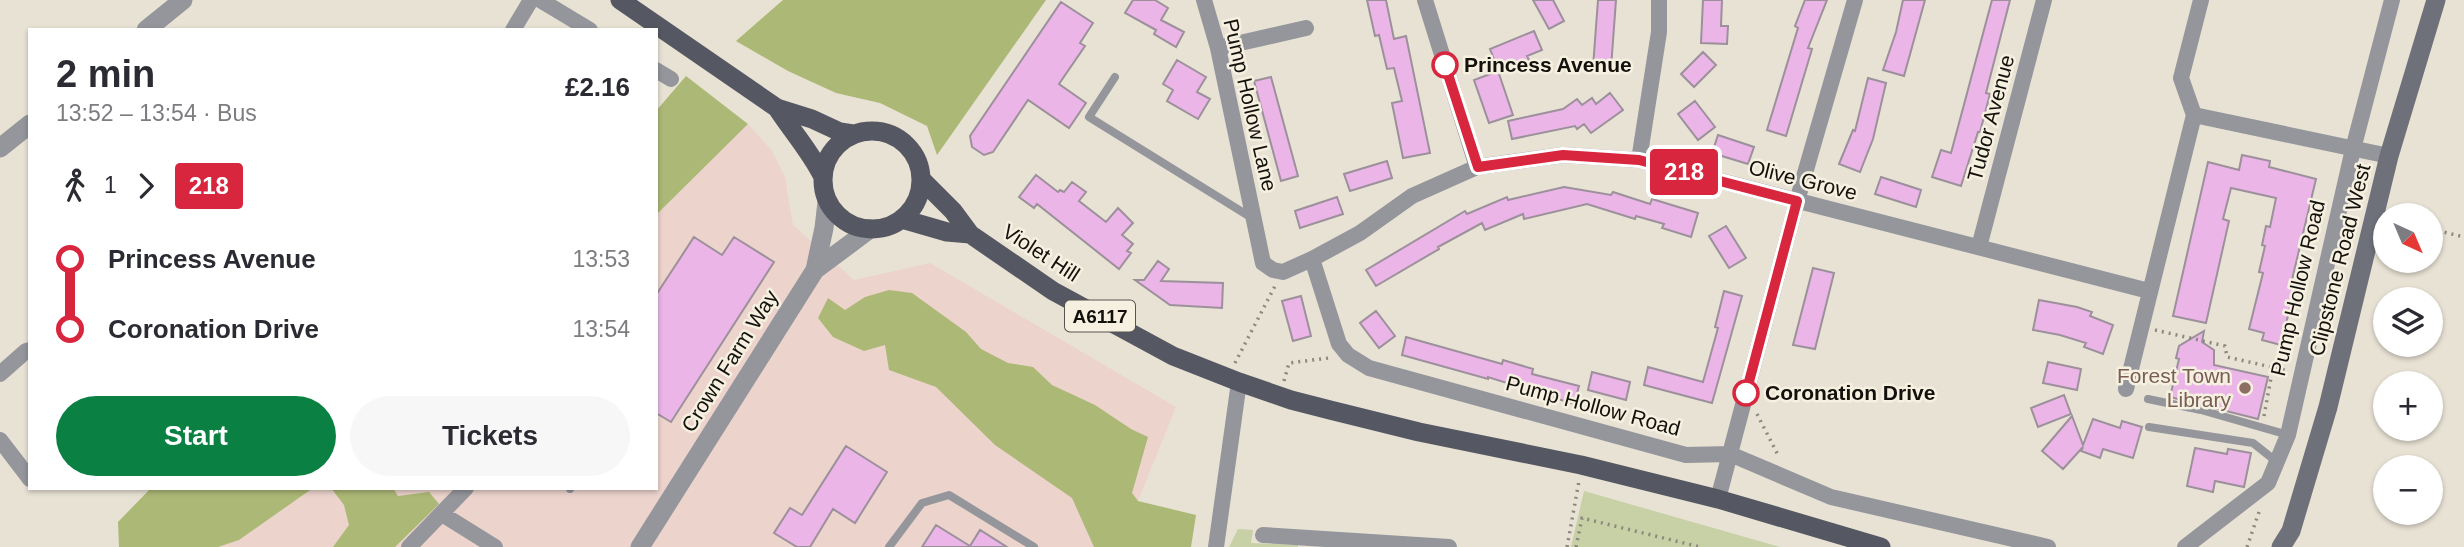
<!DOCTYPE html>
<html lang="en">
<head>
<meta charset="utf-8">
<style>
	body { margin:0; font-family:Helvetica,sans-serif; background:#f7f7f7; color:#2b2b33; height:100vh; display:flex; flex-direction:column; font-size:26px; white-space:nowrap }
	* { box-sizing:border-box; margin:0 }
	p { font-size:23px; color:#7c7c81 }
	.icon { flex:none; width:38px; height:38px; fill:none; stroke:currentColor; stroke-width:2; stroke-linecap:round; stroke-linejoin:round }
	.map { position:relative; flex:1; overflow:hidden }
	.drawer { position:absolute; left:28px; top:28px; width:630px; height:462px; display:flex; flex-direction:column; background:#fff; border-radius:0px; box-shadow:0 2px 5px #0004 }
	.drawer>* { flex:none }
	.badge { padding:0 14px; border-radius:5px; font-size:24px; line-height:46px }
	.needle { width:46px; rotate:136deg }
	.fabs { position:absolute; left:2373px; top:203px; display:grid; gap:14px }
	.fabs a { display:grid; place-items:center; width:70px; height:70px; border-radius:50%; background:#fff; box-shadow:0 2px 5px #0004; font-size:35px }
	.map>.badge { position:absolute; translate:-50% -50%; box-shadow:0 0 0 4px #fff }
	.legs { display:flex; align-items:center; gap:10px; height:77px; padding:0 28px; font-size:23px }
	.legs p { margin-inline-start:auto }
	.head { display:flex; align-items:center; justify-content:space-between; height:119px; padding:0 28px }
	h1 { font-size:38px; font-weight:700; line-height:52px }
	.cta { display:flex; gap:14px; margin-top:auto; padding:14px 28px }
	.cta a { flex:1; height:80px; border-radius:42px; background:#0b8043; color:#fff; font-size:28px; font-weight:700; line-height:80px; text-align:center }
	.cta a+a { background:#f7f7f7; color:#2b2b33 }
	ul { padding:0 28px; list-style:none }
	li { display:flex; align-items:center; gap:24px; height:70px; font-size:26px }
	li i { display:grid; place-items:center; width:10px; height:100%; margin:0 9px; background:currentColor }
	li i::after { content:''; width:18px; height:18px; margin:-9px; border:5px solid; border-radius:50%; background:#fff }
	li p { margin-inline-start:auto }
	li:first-child i { background:linear-gradient(#0000 50%,currentColor 0) }
	li:last-child i { background:linear-gradient(currentColor 50%,#0000 0) }
	.map>svg:first-child { display:block }
</style>
</head>
<body>
<div class="map">
<svg width="2464" height="547" viewBox="0 0 2464 547">
	<rect width="100%" height="100%" fill="#e8e2d4"/>
	<path fill="#ecd3cc" d="M748,124L772,151L785,177L793,225L854,280L930,263L1176,407L1138,501L1145,547H218L239,540L313,488H656V215Z"/>
	<path fill="#c8d0a6" d="M1584,491L1780,547H1571Z
		M1238,529L1253,530L1251,543L1298,545V547H1229Z"/>
	<path fill="#acb875" d="M783,0H1046L937,155L927,126L880,103L836,93L788,71L736,41Z
		M686,76L748,124L656,215V111Z
		M889,290L912,293L966,332L981,349L1008,363L1033,367L1052,385L1095,405L1131,429L1148,437L1132,493L1138,501L1196,515L1191,547H1094L1072,498L995,445L936,387L889,370L885,345L864,351L833,337L818,318L828,298L845,310L865,297Z
		M151,488H313L239,540L218,547H119L118,522Z
		M331,488H393L398,496L429,492L439,504L395,547H333L349,525L344,505Z"/>
	<path fill="#ebb5e8" stroke="#9c909b" stroke-width="2" d="M1133,0H1155L1168,8L1161,20L1184,32L1176,47L1154,34L1156,30L1125,13Z
		M1367,0H1386L1394,39L1406,36L1430,153L1403,158L1392,103L1402,101L1394,68L1387,69L1379,35L1375,36Z
		M1533,0H1553L1564,21L1549,29Z
		M1598,0H1616L1611,68L1593,67Z
		M1703,0H1722L1721,26H1728L1727,44L1701,43Z
		M1805,0H1827L1808,48L1812,49L1786,136L1767,130L1798,28L1795,26Z
		M1903,0H1925L1904,76L1883,70L1896,32Z
		M1992,0H2010L1986,93L1990,94L1980,132H1978L1961,186L1932,177L1941,150L1951,153Z
		M1061,2L1093,23L1080,43L1085,46L1059,84L1086,103L1069,128L1028,100L993,152L984,155L972,147L970,136Z
		M1534,31L1542,50L1527,56L1530,62L1500,74L1490,49Z
		M1703,52L1716,65L1694,87L1681,74Z
		M1177,60L1206,77L1197,92L1210,99L1198,119L1167,101L1173,90L1163,84Z
		M1498,71L1513,115L1489,123L1474,80Z
		M1271,77L1298,176L1281,181L1254,81Z
		M1868,78L1886,83L1873,139L1860,172L1839,164L1853,130L1855,131Z
		M1610,93L1623,110L1591,133L1584,124L1577,129L1575,126L1512,139L1508,121L1563,109L1577,99L1582,105L1592,98L1596,104Z
		M1695,101L1715,127L1698,140L1678,114Z
		M1718,135L1754,147L1748,164L1712,153Z
		M2242,155L2270,161L2269,167L2316,179L2291,284L2295,286L2281,345L2262,340L2264,333L2249,329L2263,273L2259,272L2265,246L2262,245L2266,226L2270,227L2276,198L2231,188L2223,219L2229,221L2206,323L2173,316L2208,162L2239,170Z
		M1387,161L1392,178L1350,191L1344,174Z
		M1036,175L1058,192L1060,190L1064,192L1072,182L1086,192L1079,201L1106,222L1118,208L1133,223L1122,235L1133,244L1127,251L1131,253L1119,269L1037,204L1034,208L1019,197Z
		M1881,177L1921,190L1916,207L1875,194Z
		M1564,187L1611,195L1613,192L1650,204L1652,199L1698,213L1691,237L1662,228L1664,224L1636,216L1635,219L1587,204L1524,219L1523,214L1485,230L1482,223L1438,247L1439,249L1376,286L1366,270L1465,211L1467,214L1507,197L1508,200Z
		M1337,197L1343,214L1300,228L1295,211Z
		M1726,226L1746,258L1729,268L1709,236Z
		M694,237L722,255L734,237L774,262L671,422L656,413V295Z
		M1158,261L1169,269L1161,281L1223,283L1222,308L1170,305L1135,280H1144Z
		M1813,268L1834,273L1815,349L1793,345Z
		M1724,291L1742,296L1712,403L1644,385L1648,367L1703,382L1718,328L1715,327Z
		M1301,296L1311,336L1293,341L1282,301Z
		M2039,300L2077,307L2092,312L2090,316L2113,325L2103,354L2084,347L2086,343L2060,335L2033,330Z
		M1376,311L1395,336L1379,348L1360,323Z
		M2204,331L2202,342L2214,350V365L2268,377L2258,419L2170,397L2179,359L2176,358L2179,346Z
		M1406,337L1502,364L1503,360L1533,369L1532,374L1579,386L1574,404L1488,377V379L1402,355Z
		M2048,362L2081,369L2077,390L2043,383Z
		M1592,372L1630,382L1626,400L1588,390Z
		M2064,395L2071,414L2038,427L2031,408Z
		M2072,416L2083,445L2093,419L2120,428L2122,421L2142,427L2133,458L2103,449L2100,458L2081,451L2083,447L2063,469L2042,451Z
		M846,446L887,472L855,523L833,509L810,547H797L774,533L790,508L802,515Z
		M2195,448L2227,454L2228,449L2251,453L2244,487L2215,481L2213,492L2187,486Z
		M936,525L970,546L980,530L1007,547H922Z"/>
	<g fill="none" stroke-linecap="round" stroke-linejoin="round">
		<path stroke="#8d887e" stroke-width="3.5" stroke-dasharray="2 5" stroke-linecap="butt" d="M2431,229L2464,237
			M2155,330L2225,346L2227,357L2289,371
			M1235,363L1275,286
			M1284,381L1289,363L1329,358
			M1757,414L1779,457
			M2264,416L2273,367
			M1567,547L1579,481
			M1576,547L1582,518L1700,547
			M2247,547L2260,509"/>
		<path stroke="#94969c" stroke-width="8" d="M1115,77L1089,117L1252,218
			M2148,399L2201,410L2288,435
			M2149,427L2253,443L2277,462
			M570,488V489
			M889,547L922,503L949,495L1034,547"/>
		<path stroke="#94969c" stroke-width="16" d="M540,0L590,30
			M1204,0L1218,48L1263,263L1273,270L1283,272L1312,259L1360,233L1412,196L1477,167L1563,155L1639,160L2149,291
			M1425,0L1477,167
			M513,30L531,0
			M1218,48L1306,28
			M656,70L671,79
			M2194,115L2389,156
			M2194,115L2181,78L2201,0
			M1639,160L1659,32V0
			M1979,247L2044,0
			M1312,259L1339,344L1348,355L1369,368L1686,455L1730,454L1831,497L2048,547
			M0,374L26,351L30,350
			M2126,389L2194,115
			M0,440L30,479
			M1718,499L1797,201L1855,0
			M442,514L495,547
			M1263,535L1449,547
			M409,547L466,488
			M1216,547L1239,382
			M2185,547L2268,483L2288,435L2353,149L2392,0"/>
		<path stroke="#94969c" stroke-width="19" d="M146,30L183,0
			M0,148L30,124
			M815,270L870,229
			M640,547L815,270L824,228L827,202"/>
		<path stroke="#6f717a" stroke-width="19" d="M2281,547L2291,531L2328,407L2389,156L2436,0"/>
		<path stroke="#555762" stroke-width="19" d="M620,0L777,108L812,119L840,132L853,134
			M777,108C792,131 810,151 822,175
			M823 180a49 49 0 1 1 98 0a49 49 0 1 1-98 0Z
			M921,179L953,211L970,234L1053,291L1173,356L1239,382L1291,400L1330,410L1419,432L1581,465L1718,499L1881,547
			M902,219L947,232L970,234"/>
	</g>
	<g fill="none" stroke-linecap="round" stroke-linejoin="round">
		<defs>
			<path id="line-1" d="M1445,65L1478,167L1563,155L1639,160L1797,201L1746,393"/>
		</defs>
		<use href="#line-1" stroke="#fff" stroke-width="16"/>
		<use href="#line-1" stroke="#d7263d" stroke-width="10"/>
	</g>
	<g fill="#fff" stroke="#d7263d" stroke-width="3.5">
		<circle cx="1445" cy="65" r="12"/>
		<circle cx="1746" cy="393" r="12"/>
	</g>
	<circle fill="#8d6e63" stroke="#f6f0e1" stroke-width="2.5" cx="2245" cy="388" r="7"/>
	<g text-anchor="middle" stroke-width="5" stroke-linejoin="round" paint-order="stroke">
		<rect fill="#f6f0e1" stroke="#57544c" stroke-width="2" x="1065" y="300.5" width="70" height="31" rx="5"/>
		<g font-size="19" font-weight="bold" fill="#13110c">
			<text x="1100" y="323">A6117</text>
		</g>
		<g font-size="21" font-weight="bold" fill="#13110c" stroke="#f6f0e1" text-anchor="start">
			<text x="1464" y="72">Princess Avenue</text>
			<text x="1765" y="400">Coronation Drive</text>
		</g>
		<g font-size="21" fill="#13110c" stroke="#f6f0e1">
			<text transform="translate(1250 105) rotate(77)" y="7">Pump Hollow Lane</text>
			<text transform="translate(1991 118) rotate(-75)" y="7">Tudor Avenue</text>
			<text transform="translate(1803 180) rotate(14)" y="7">Olive Grove</text>
			<text transform="translate(1041 253) rotate(33)" y="7">Violet Hill</text>
			<text transform="translate(2340 260) rotate(-76)" y="7">Clipstone Road West</text>
			<text transform="translate(2298 288) rotate(-77)" y="7">Pump Hollow Road</text>
			<text transform="translate(730 361) rotate(-58)" y="7">Crown Farm Way</text>
			<text transform="translate(1593 406) rotate(15)" y="7">Pump Hollow Road</text>
		</g>
		<g font-size="21" fill="#785e54" stroke="#f6f0e1" text-anchor="end">
			<text x="2231" y="383">Forest Town<tspan x="2231" dy="24">Library</tspan></text>
		</g>
	</g>
</svg>
<div class="fabs">
<a><svg class="needle" viewBox="-14 -14 28 28"><path d="M0-13l5 13h-10z" fill="#e53935"/><path d="M0 13l5-13h-10z" fill="#7c7c81"/></svg></a>
<a><svg class="icon" aria-label="layers" viewBox="0 0 24 24"><path d="M12 4l9 5-9 5-9-5zM3 14l9 5 9-5"/></svg></a>
<a>+</a>
<a>−</a>
</div>
<b class="badge" style="left:1684px;top:172px;background:#d7263d;color:#fff">218</b>
<section class="drawer">
<div class="head"><div><h1>2 min</h1><p>13:52 – 13:54 · Bus</p></div><b>£2.16</b></div>
<div class="legs"><svg class="icon" aria-label="walk" viewBox="0 0 24 24"><circle cx="13" cy="4" r="2"/><path d="M13 8l-2 6 4 7M11 14l-3 7M7 12l3-4h3l4 4"/></svg>1<svg class="icon" aria-label="forward" viewBox="0 0 24 24"><path d="M9 5l7 7-7 7"/></svg><b class="badge" style="background:#d7263d;color:#fff">218</b></div>
<ul>
<li><i style="color:#d7263d"></i><b>Princess Avenue</b><p>13:53</p></li>
<li><i style="color:#d7263d"></i><b>Coronation Drive</b><p>13:54</p></li>
</ul>
<div class="cta"><a>Start</a><a>Tickets</a></div>
</section>
</div>
</body>
</html>
